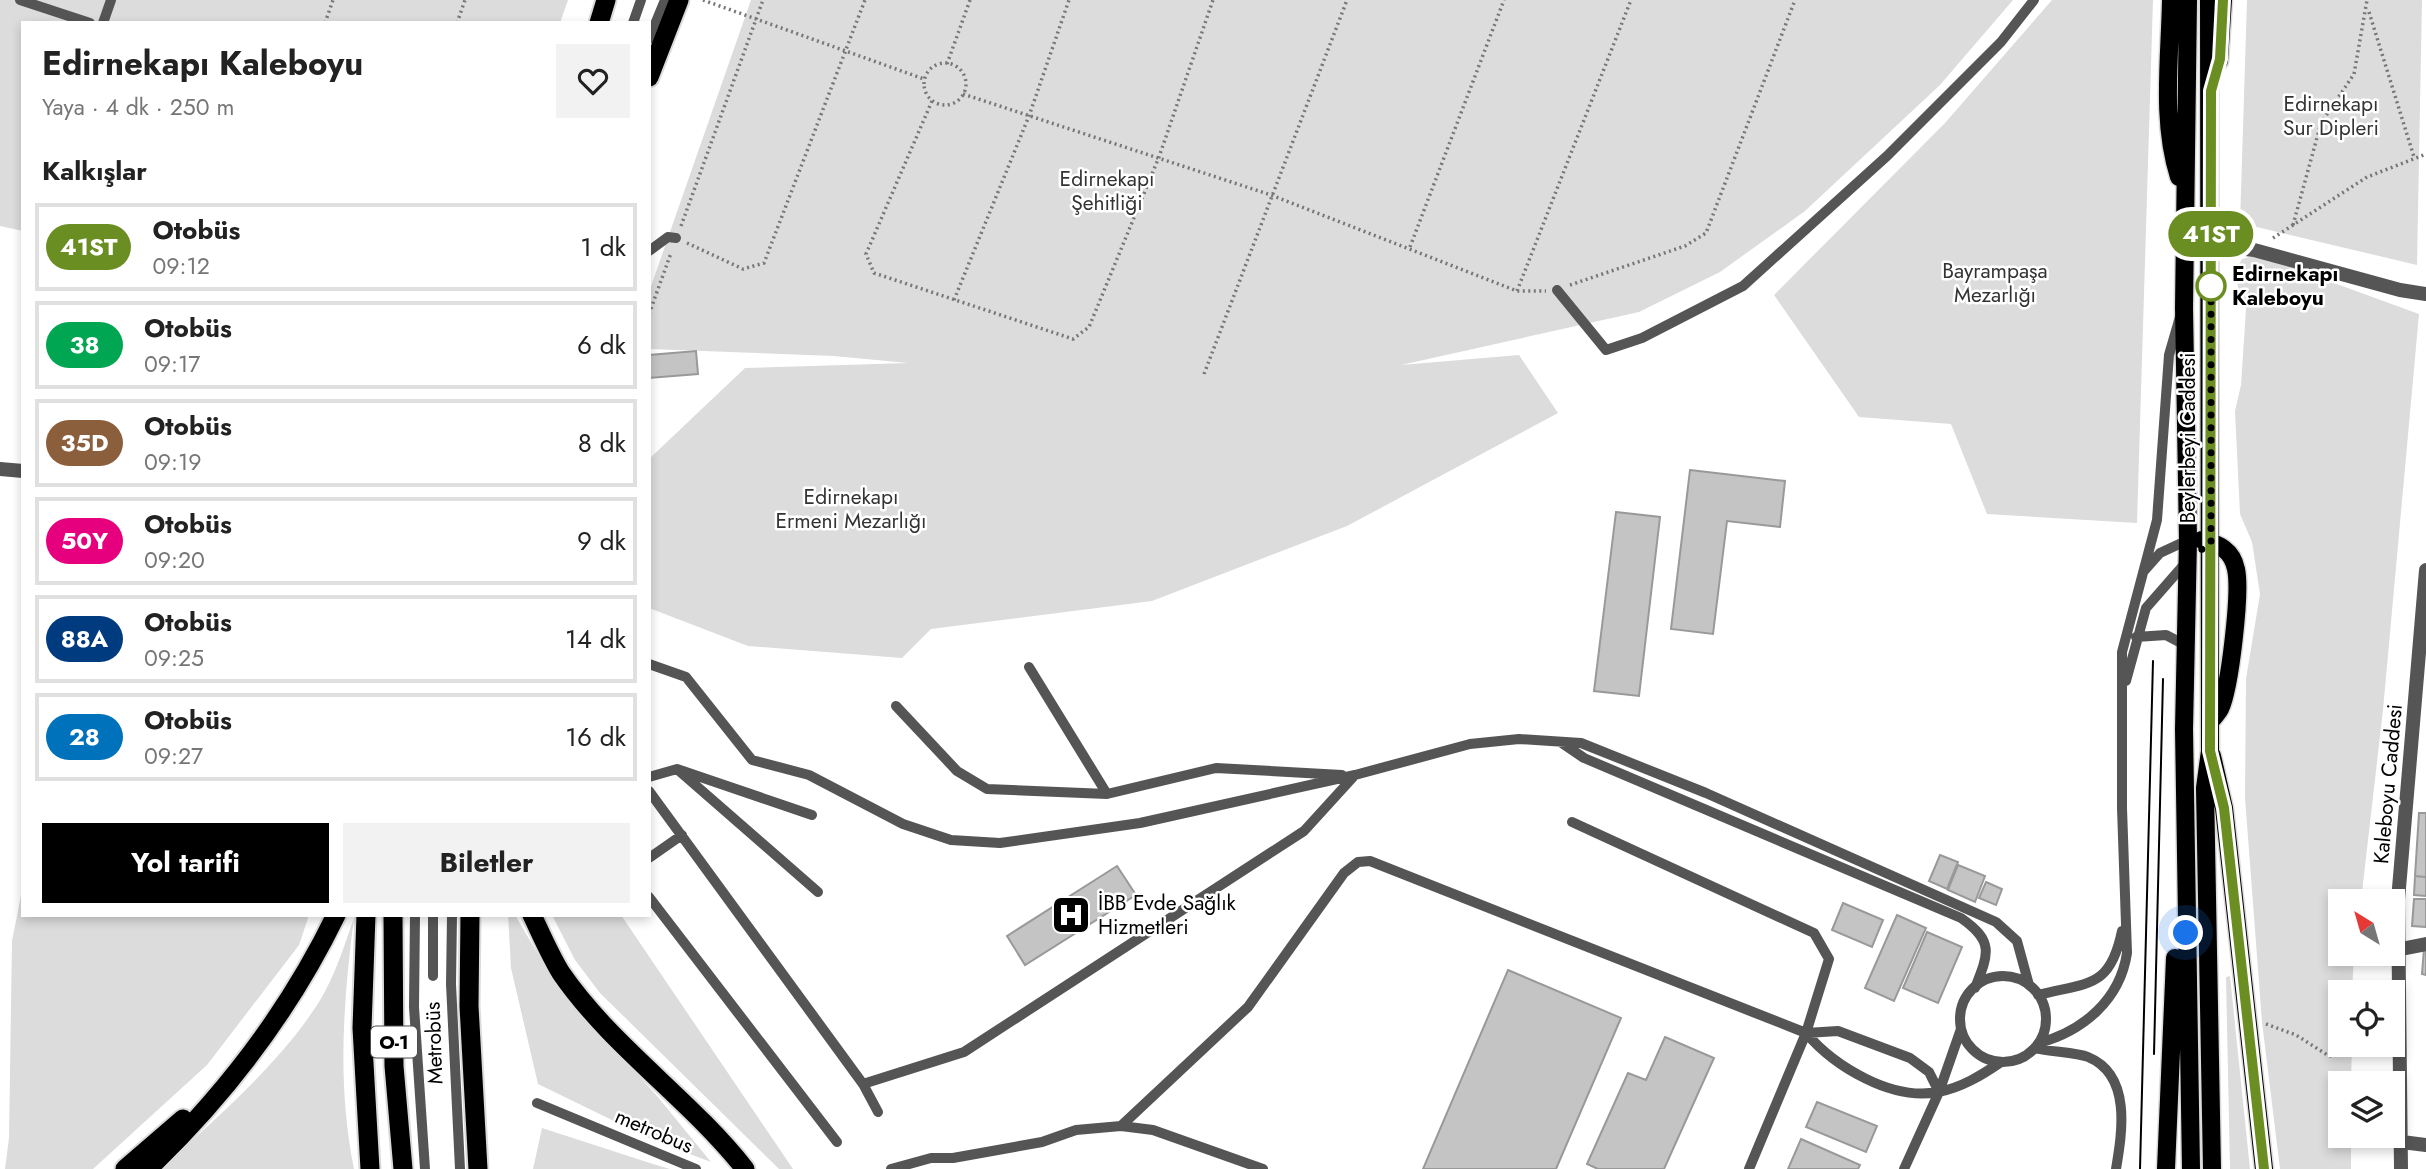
<!DOCTYPE html>
<html lang="tr">
<head>
<meta charset="utf-8">
<style>
	body { margin:0; font-family:Jost,sans-serif; background:#f2f2f2; color:#222; height:100vh; display:flex; flex-direction:column; font-size:26px; white-space:nowrap }
	* { box-sizing:border-box; margin:0 }
	p { font-size:23px; color:#767676 }
	.icon { flex:none; width:38px; height:38px; fill:none; stroke:currentColor; stroke-width:2; stroke-linecap:round; stroke-linejoin:round }
	.map { position:relative; flex:1; overflow:hidden }
	.drawer { position:absolute; left:21px; top:21px; width:630px; height:896px; display:flex; flex-direction:column; background:#fff; border-radius:0px; box-shadow:0 4px 10px #0003 }
	.drawer>* { flex:none }
	.badge { padding:0 14px; border-radius:23px; font-size:24px; line-height:46px }
	.needle { width:46px; rotate:323deg }
	.controls { position:absolute; left:2328px; top:889px; display:grid; gap:14px }
	.controls a { display:grid; place-items:center; width:77px; height:77px; border-radius:0px; background:#fff; box-shadow:0 4px 10px #0003; font-size:35px }
	.you { position:absolute; width:35px; height:35px; margin:-18px; border:5px solid #fff; border-radius:50%; background:#1a73e8; box-shadow:0 0 0 10px #1a73e833 }
	.map>.badge { position:absolute; translate:-50% -50%; box-shadow:0 0 0 4px #fff }
	h2 { padding:0 21px; font-size:26px; line-height:63px }
	.round { display:grid; place-items:center; flex:none; width:74px; height:74px; border-radius:0px; background:#f2f2f2 }
	.summary { display:flex; align-items:center; justify-content:space-between; height:119px; padding:0 21px }
	h1 { font-size:33px; font-weight:700; line-height:52px }
	.button { display:flex; gap:14px; margin-top:auto; padding:14px 21px }
	.button a { flex:1; height:80px; border-radius:0px; background:#000; color:#fff; font-size:28px; font-weight:700; line-height:80px; text-align:center }
	.button a+a { background:#f2f2f2; color:#222 }
	ul { padding:0; list-style:none }
	li { display:flex; align-items:center; gap:21px; height:88px; margin:0 14px 10px; padding:0 7px; border:4px solid #e0e0e0; border-radius:0px }
	li div { flex:1 }
	li b { display:block; font-size:26px }
	li em { font-style:normal }
	li .badge { min-width:77px; font-weight:700; text-align:center }
	.map>svg:first-child { display:block }
</style>
</head>
<body>
<div class="map">
<svg width="2426" height="1169" viewBox="0 0 2426 1169">
	<rect width="100%" height="100%" fill="#fff"/>
	<path fill="#dcdcdc" d="M0,0H568L560,23H23V231L0,226Z
		M751,0H2013L1940,85L1805,211L1720,272L1639,312L1401,365L1519,355L1558,413L1347,526L1152,601L931,629L902,658L748,646L649,608V459L745,368L908,363L834,356L649,349V292Z
		M2052,0H2153L2137,523L1987,514L1951,424L1859,417L1774,295L1945,123Z
		M2247,0H2422L2417,265L2240,223Z
		M2257,255L2419,314L2383,710L2361,901H2340V954H2354L2352,992H2340V1045H2352L2351,1083H2340V1136H2351V1169H2280L2262,1022L2245,798L2246,679L2260,594L2252,542L2240,514L2235,411L2241,385L2246,309L2238,288L2236,270L2242,259Z
		M23,885V915H309L299,945L207,1065L93,1169H5L9,1138L12,941Z
		M508,915H515L555,983L657,1096L711,1162L655,1141L538,1084L511,968Z
		M552,915H621L793,1169H779L600,993L575,960Z
		M354,918C343,1002 337,1085 354,1169H161C216,1118 278,1066 319,1002C335,976 344,946 354,918Z
		M2230,976L2250,1169H2230L2226,977Z
		M542,1128L653,1164L670,1169H533Z"/>
	<path fill="#c4c4c4" stroke="#999" stroke-width="2" d="M696,351L698,374L649,378V355Z
		M1690,470L1785,481L1780,527L1727,521L1713,634L1671,629Z
		M1616,512L1660,517L1639,696L1594,691Z
		M2419,813H2426V877L2415,876Z
		M1940,855L1958,862L1947,889L1929,881Z
		M1958,865L1985,876L1975,902L1948,890Z
		M1117,866L1136,895L1025,965L1007,936Z
		M2415,876L2426,877V896L2414,895Z
		M1986,882L2002,889L1996,905L1979,898Z
		M2414,899H2426V927L2412,926Z
		M1843,903L1883,920L1872,947L1832,930Z
		M1897,915L1926,928L1894,1001L1865,988Z
		M1927,932L1962,947L1938,1003L1903,988Z
		M2424,948L2426,949V975L2422,974Z
		M1508,970L1621,1018L1556,1169H1423Z
		M1665,1037L1714,1058L1664,1169H1598L1587,1164L1628,1073L1646,1080Z
		M1817,1102L1877,1126L1866,1152L1806,1127Z
		M1801,1139L1860,1165L1858,1169H1788Z"/>
	<g fill="none" stroke-linecap="round" stroke-linejoin="round">
		<defs>
			<path id="primary" d="M2171,0C2170,58 2161,121 2179,177
				M2188,0L2184,308L2188,540L2184,729L2191,1169
				M2209,0L2210,751L2205,788L2212,1169
				M2219,61L2223,0
				M2202,540C2219,544 2232,550 2236,569C2241,592 2230,688 2220,709C2218,713 2213,718 2210,722
				M2212,756L2224,808L2264,1169
				M2166,1169L2175,958"/>
			<path id="trunk" d="M599,23L606,0
				M649,77L679,0
				M366,915L362,1028L370,1169
				M393,915L394,1066L403,1169
				M470,915L469,1006L478,1169
				M532,915C541,934 550,955 561,973C612,1047 690,1099 745,1169
				M125,1169L183,1119
				M148,1169C224,1096 290,1010 336,915"/>
		</defs>
		<use href="#primary" stroke="#dbdbdb" stroke-width="21"/>
		<use href="#trunk" stroke="#dbdbdb" stroke-width="23"/>
		<path stroke="#777" stroke-width="3.5" stroke-dasharray="2 3.5" stroke-linecap="butt" d="M703,0L924,79
			M2369,12L2414,157
			M325,23L333,0
			M457,23L465,0
			M924 84a21 21 0 1 1 42 0a21 21 0 1 1-42 0Z
			M947,64L970,0
			M963,94L1271,195L1517,291H1546
			M932,101L866,254L874,273L1073,339L1089,327L1159,157L1213,0
			M2293,225L2321,123L2354,74L2367,0
			M681,226L763,0
			M2273,238L2367,177L2426,154
			M687,243L743,269L764,263L865,0
			M1410,247L1504,0
			M1570,285L1685,246L1706,233L1795,0
			M1517,291L1631,0
			M954,300L1029,116L1069,0
			M649,314L671,253
			M1204,374L1347,0
			M2266,1024L2296,1035L2329,1056L2386,1050"/>
		<path stroke="#555" stroke-width="10" d="M20,0L90,23
			M103,23L111,0
			M633,23L641,0
			M649,39L665,0
			M649,251L668,237L676,238
			M1557,290L1606,350L1642,338L1743,286L1887,156L2001,42L2034,0
			M2144,571L2160,553L2188,540
			M2136,637L2166,635L2185,645
			M649,664L686,677L752,760L809,775L903,824L951,840L1000,843L1140,823L1355,775L1470,744L1519,739L1581,743L1706,793L1996,922L2017,941L2029,985
			M1029,667L1107,794
			M2126,681L2146,608L2188,560
			M896,706L957,771L987,789L1107,794L1216,768L1342,775
			M1562,743L1584,758L1961,918C1994,941 1989,953 1975,988
			M677,769L818,892
			M649,777L677,769L812,815
			M649,791L863,1084L878,1112
			M1572,822L1814,933L1829,959L1806,1033L1749,1169
			M649,858L682,835
			M649,897L837,1142
			M415,915L414,1007L425,1169
			M433,915V976
			M452,915L451,984L460,1169
			M1960 1019a43 43 0 1 1 86 0a43 43 0 1 1-86 0Z
			M2038,995C2088,982 2110,989 2122,931
			M1806,1033C1835,1067 1892,1101 1938,1092C1961,1088 1982,1075 2001,1062
			M2039,1043C2083,1031 2120,1000 2127,953L2122,808V652L2157,520L2169,355L2180,317
			M2035,1048C2050,1052 2076,1052 2088,1057C2132,1075 2122,1133 2116,1169
			M863,1084L964,1052L1304,831L1355,775
			M537,1103L696,1169
			M1121,1126L1248,1007L1344,873L1358,862L1370,861L1806,1033L1838,1031L1910,1058L1929,1072L1939,1092
			M891,1169L931,1158H953L1042,1142L1076,1130L1121,1126L1153,1130L1263,1169
			M1904,1169L1939,1092L1961,1029"/>
		<path stroke="#555" stroke-width="14" d="M0,469L23,471
			M2396,950L2426,944
			M2402,1142L2426,1145
			M2401,1169L2398,900L2426,570"/>
		<path stroke="#555" stroke-width="14" d="M2211,245L2254,250L2400,290L2426,294"/>
		<use href="#primary" stroke="#000" stroke-width="18"/>
		<use href="#trunk" stroke="#000" stroke-width="19"/>
		<path stroke="#000" stroke-width="2" d="M2154,1054L2163,679
			M2140,1169L2153,661"/>
	</g>
	<g fill="none" stroke-linecap="round" stroke-linejoin="round">
		<defs>
			<path id="line" d="M2223,0L2220,59L2211,91L2210,751L2224,808L2264,1169"/>
		</defs>
		<use href="#line" stroke="#fff" stroke-width="16"/>
		<use href="#line" stroke="#6b8e23" stroke-width="10"/>
		<path stroke="#000" stroke-width="7" stroke-dasharray="0 12.6" d="M2186,933L2184,729L2188,560L2211,542V272V286"/>
	</g>
	<defs>
		<symbol id="hospital-square" viewBox="-11 -11 22 22"><rect x="-9" y="-9" width="18" height="18" rx="4" fill="#000" stroke="#fff"/><path d="M-5-5h3v3.5h4V-5h3V5h-3V1.5h-4V5h-3Z" fill="#fff"/></symbol>
	</defs>
	<g fill-rule="evenodd">
		<use href="#hospital-square" x="1049" y="893" width="44" height="44"/>
	</g>
	<circle fill="#fff" stroke="#6b8e23" stroke-width="3.5" cx="2211" cy="286" r="14"/>
	<g text-anchor="middle" stroke-width="5" stroke-linejoin="round" paint-order="stroke">
		<rect fill="#fff" stroke="#4c4c4c" stroke-width="2" x="371" y="1026.5" width="46" height="31" rx="5"/>
		<g font-size="19" font-weight="bold" fill="#000">
			<text x="394" y="1049">O-1</text>
		</g>
		<g font-size="21" fill="#333" stroke="#fff">
			<text x="2331" y="111">Edirnekapı<tspan x="2331" dy="24">Sur Dipleri</tspan></text>
			<text x="1107" y="186">Edirnekapı<tspan x="1107" dy="24">Şehitliği</tspan></text>
			<text x="1995" y="278">Bayrampaşa<tspan x="1995" dy="24">Mezarlığı</tspan></text>
			<text x="851" y="504">Edirnekapı<tspan x="851" dy="24">Ermeni Mezarlığı</tspan></text>
		</g>
		<g font-size="21" font-weight="bold" fill="#000" stroke="#fff" text-anchor="start">
			<text x="2232" y="281">Edirnekapı<tspan x="2232" dy="24">Kaleboyu</tspan></text>
		</g>
		<g font-size="21" fill="#000" stroke="#fff">
			<text transform="translate(2188 438) rotate(-90)" y="7">Beylerbeyi Caddesi</text>
			<text transform="translate(2388 784) rotate(-85)" y="7">Kaleboyu Caddesi</text>
			<text transform="translate(434 1043) rotate(-92)" y="7">Metrobüs</text>
			<text transform="translate(654 1131) rotate(23)" y="7">metrobus</text>
		</g>
		<g font-size="21" fill="#000" stroke="#fff" text-anchor="start">
			<text x="1098" y="910">İBB Evde Sağlık<tspan x="1098" dy="24">Hizmetleri</tspan></text>
		</g>
	</g>
</svg>
<div class="controls">
<a><svg class="needle" viewBox="-14 -14 28 28"><path d="M0-13l5 13h-10z" fill="#e53935"/><path d="M0 13l5-13h-10z" fill="#767676"/></svg></a>
<a><svg class="icon" aria-label="locate" viewBox="0 0 24 24"><circle cx="12" cy="12" r="6"/><path d="M12 2v4M12 18v4M2 12h4M18 12h4"/></svg></a>
<a><svg class="icon" aria-label="layers" viewBox="0 0 24 24"><path d="M12 4l9 5-9 5-9-5zM3 14l9 5 9-5"/></svg></a>
</div>
<div class="you" style="left:2186px;top:933px"></div>
<b class="badge" style="left:2211px;top:234px;background:#6b8e23;color:#fff">41ST</b>
<section class="drawer">
<div class="summary"><div><h1>Edirnekapı Kaleboyu</h1><p>Yaya · 4 dk · 250 m</p></div><a class="round"><svg class="icon" aria-label="heart" viewBox="0 0 24 24"><path d="M12 20l-8-8c-3-5 5-10 8-4 3-6 11-1 8 4z"/></svg></a></div>
<h2>Kalkışlar</h2>
<ul>
<li><span class="badge" style="background:#6b8e23;color:#fff">41ST</span><div><b>Otobüs</b><p>09:12</p></div><em>1 dk</em></li>
<li><span class="badge" style="background:#00a651;color:#fff">38</span><div><b>Otobüs</b><p>09:17</p></div><em>6 dk</em></li>
<li><span class="badge" style="background:#8b5e3c;color:#fff">35D</span><div><b>Otobüs</b><p>09:19</p></div><em>8 dk</em></li>
<li><span class="badge" style="background:#e6007e;color:#fff">50Y</span><div><b>Otobüs</b><p>09:20</p></div><em>9 dk</em></li>
<li><span class="badge" style="background:#003b80;color:#fff">88A</span><div><b>Otobüs</b><p>09:25</p></div><em>14 dk</em></li>
<li><span class="badge" style="background:#0072bc;color:#fff">28</span><div><b>Otobüs</b><p>09:27</p></div><em>16 dk</em></li>
</ul>
<div class="button"><a>Yol tarifi</a><a>Biletler</a></div>
</section>
</div>
</body>
</html>
